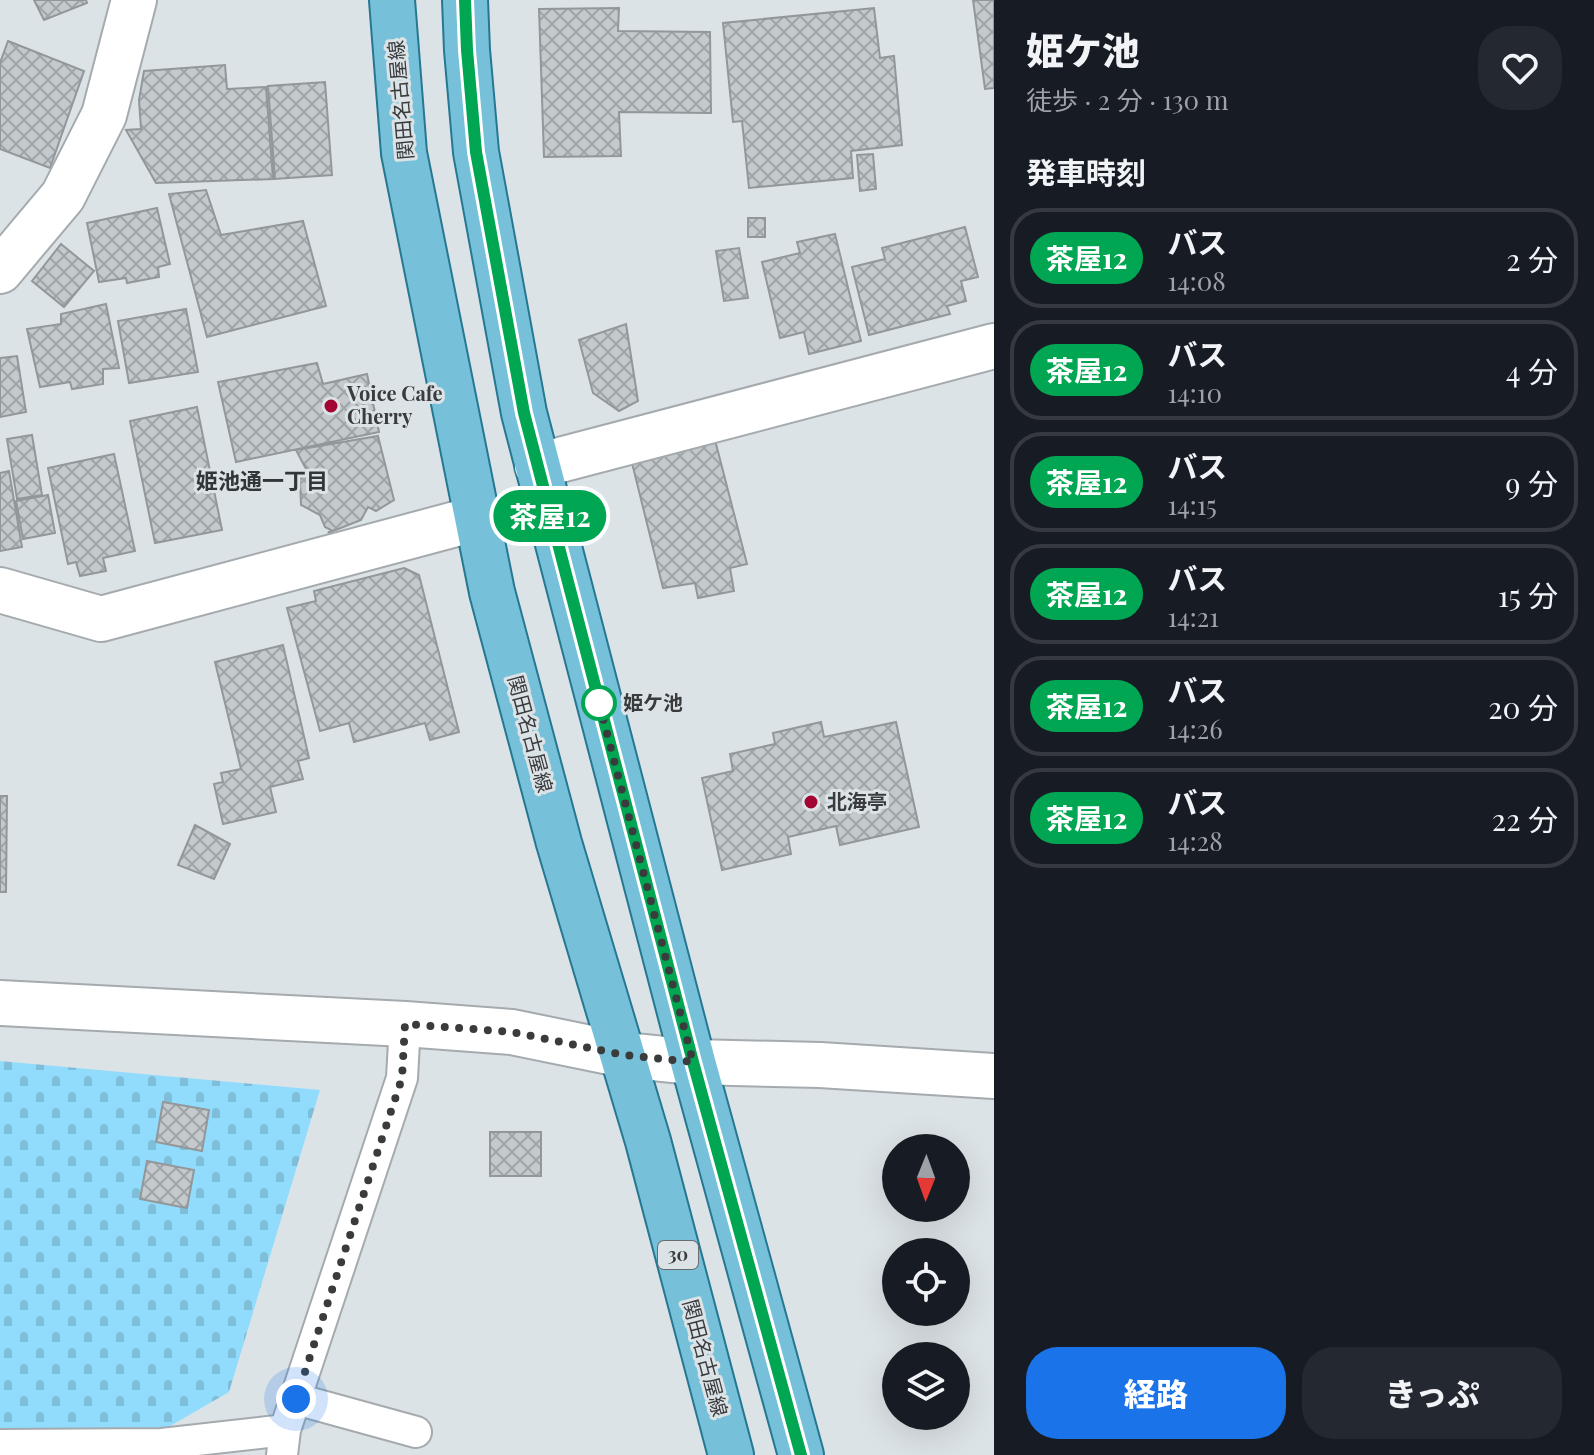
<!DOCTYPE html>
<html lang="ja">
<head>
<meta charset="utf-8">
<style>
	body { margin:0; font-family:"Playfair Display","Noto Sans JP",serif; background:#242831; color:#f1f3f6; height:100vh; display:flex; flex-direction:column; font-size:30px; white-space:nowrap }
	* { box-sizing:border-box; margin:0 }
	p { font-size:26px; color:#9ea1a6 }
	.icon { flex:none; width:44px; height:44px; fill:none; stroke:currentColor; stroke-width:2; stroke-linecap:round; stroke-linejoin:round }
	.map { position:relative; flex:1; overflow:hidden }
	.drawer { display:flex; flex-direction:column; background:#171b24; width:600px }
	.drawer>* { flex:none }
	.badge { padding:0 16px; border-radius:26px; font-size:28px; line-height:52px }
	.needle { width:52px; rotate:181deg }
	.buttons { position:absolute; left:882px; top:1134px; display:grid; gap:16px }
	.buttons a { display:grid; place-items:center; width:88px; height:88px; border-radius:50%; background:#171b24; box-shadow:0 8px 32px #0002; font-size:40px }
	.you { position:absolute; width:40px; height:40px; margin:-20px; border:6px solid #fff; border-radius:50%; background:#1a73e8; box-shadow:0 0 0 12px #1a73e833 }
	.map>.badge { position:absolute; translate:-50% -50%; box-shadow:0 0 0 4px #fff }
	h2 { padding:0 32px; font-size:30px; line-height:72px }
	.round { display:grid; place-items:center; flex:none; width:84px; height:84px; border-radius:32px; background:#242831 }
	.summary { display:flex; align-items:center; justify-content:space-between; height:136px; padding:0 32px }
	h1 { font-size:38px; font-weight:800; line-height:60px }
	.cta { display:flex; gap:16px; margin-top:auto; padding:16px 32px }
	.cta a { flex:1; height:92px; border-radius:32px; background:#1a73e8; color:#fff; font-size:32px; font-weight:800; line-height:92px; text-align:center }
	.cta a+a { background:#242831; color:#f1f3f6 }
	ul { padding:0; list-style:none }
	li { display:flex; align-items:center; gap:24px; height:100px; margin:0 16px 12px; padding:0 16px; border:4px solid #363941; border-radius:32px }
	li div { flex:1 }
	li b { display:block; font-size:30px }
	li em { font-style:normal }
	li .badge { min-width:88px; font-weight:700; text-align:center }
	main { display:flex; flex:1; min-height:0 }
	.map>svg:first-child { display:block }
</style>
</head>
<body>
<main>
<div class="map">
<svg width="994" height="1455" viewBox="0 0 994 1455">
	<defs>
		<pattern id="cemetery-stones" width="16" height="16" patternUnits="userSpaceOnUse" patternTransform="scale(2)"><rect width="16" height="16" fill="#91dcfc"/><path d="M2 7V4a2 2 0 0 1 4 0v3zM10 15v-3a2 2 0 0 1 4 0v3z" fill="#7ebed9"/></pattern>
		<pattern id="building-cross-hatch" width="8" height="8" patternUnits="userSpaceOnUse" patternTransform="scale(2)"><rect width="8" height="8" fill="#c3c9cc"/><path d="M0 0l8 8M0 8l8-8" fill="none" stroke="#9fa4a7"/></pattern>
	</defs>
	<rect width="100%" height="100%" fill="#dce3e6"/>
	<path fill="url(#cemetery-stones)" d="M0,1061L320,1090L229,1392L120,1455H0Z"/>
	<path fill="url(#building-cross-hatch)" stroke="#92979a" stroke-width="2" d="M34,0H86L87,3L44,20Z
		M973,0H994V88L985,89Z
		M619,8L618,31L710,32L711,113L619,112L621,156L544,157L539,9Z
		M874,8L880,58L894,56L902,145L851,151L853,178L749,188L742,121L733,122L723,23Z
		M8,41L84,71L50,168L0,149V63Z
		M225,65L227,89L266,87L273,179L156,183L126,130L141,129L139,100L144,71Z
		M325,82L332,175L275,179L268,86Z
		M873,154L876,189L860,191L857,155Z
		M206,190L221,235L303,221L326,306L207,337L169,194Z
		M157,208L170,264L158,267L159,277L127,283L126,278L99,282L87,223Z
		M748,218H765V237H748Z
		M965,227L978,277L961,281L966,301L947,306L950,314L869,335L852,267L885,259L882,248Z
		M835,234L861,341L809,354L804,332L780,338L762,262L800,253L797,242Z
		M61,244L94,271L64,307L32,281Z
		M739,248L748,298L724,301L716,251Z
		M106,304L119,368L103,369V384L72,389L70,382L40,387L27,329L61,324V314Z
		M186,309L198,372L129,383L118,321Z
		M626,324L638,401L619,411L593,393L579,340Z
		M17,356L26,412L0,417V358Z
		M317,363L323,384L367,374L379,432L236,462L218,382Z
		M197,407L222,530L155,543L130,421Z
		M32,435L42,495L17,499L7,439Z
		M378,436L394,500L376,511L368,507L361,520L328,533L331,530L325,527L320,515L301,505L300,480L306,469L296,450Z
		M715,440L747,564L730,568L734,591L698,598L695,583L663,588L631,459Z
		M114,454L135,551L103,558L106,571L80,576L76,562L68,564L48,468Z
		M9,471L22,547L0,551V473Z
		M48,495L55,533L23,539L16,501Z
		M404,568L419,575L459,732L430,740L425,723L354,742L349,723L320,731L287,608L316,601L314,591Z
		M283,645L309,758L298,761L303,779L270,787L276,812L223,824L214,784L223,782L221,773L241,769L215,662Z
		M821,722L824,737L896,722L919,827L840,845L836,826L788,837L791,854L722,870L702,778L733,771L730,754L775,744L773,733Z
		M0,796H7L6,892H0Z
		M195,825L230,844L214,879L178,865Z
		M163,1102L209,1110L202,1151L156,1142Z
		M490,1132H541V1176H490Z
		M147,1161L194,1170L187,1208L140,1199Z"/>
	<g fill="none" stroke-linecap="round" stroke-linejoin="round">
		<defs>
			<path id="service" d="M296,1399L416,1432
				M0,1445L162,1444L285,1430
				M282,1455L285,1430L402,1078L405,1024"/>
			<path id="minor" d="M0,271L63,196L104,115L134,0
				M537,466L994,346
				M0,590L101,619L478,518"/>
			<path id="tertiary" d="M0,1003L405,1024L512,1032L624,1055L693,1062L820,1065L994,1076"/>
			<path id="primary" d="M392,0L404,153L492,592L559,843L648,1141L731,1455
				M465,0L467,50L476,152L524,413L693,1062L801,1455"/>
		</defs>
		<use href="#service" stroke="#a4aaad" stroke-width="34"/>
		<use href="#minor" stroke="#a4aaad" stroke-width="48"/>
		<use href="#tertiary" stroke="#a4aaad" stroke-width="48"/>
		<use href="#primary" stroke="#267792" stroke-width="48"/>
		<use href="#service" stroke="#fff" stroke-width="30"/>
		<use href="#minor" stroke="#fff" stroke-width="44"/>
		<use href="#tertiary" stroke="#fff" stroke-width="44"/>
		<use href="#primary" stroke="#76c1d9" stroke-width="44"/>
	</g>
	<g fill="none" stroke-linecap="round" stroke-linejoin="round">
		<defs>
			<path id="line" d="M465,0L467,50L476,152L524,413L693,1062L801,1455"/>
		</defs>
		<use href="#line" stroke="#fff" stroke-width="18"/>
		<use href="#line" stroke="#00a651" stroke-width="12"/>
		<path stroke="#393b3d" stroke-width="8" stroke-dasharray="0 14.4" d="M296,1399L402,1078L405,1024L512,1032L624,1055L693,1062L599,703"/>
	</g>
	<g fill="#a30532" stroke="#dce3e6" stroke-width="3">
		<circle cx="331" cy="406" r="8"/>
		<circle cx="811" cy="802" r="8"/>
	</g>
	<circle fill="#fff" stroke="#00a651" stroke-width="4" cx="599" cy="703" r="16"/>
	<g text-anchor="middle" stroke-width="6" stroke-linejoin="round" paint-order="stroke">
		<rect fill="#dce3e6" stroke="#6a6d70" stroke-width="2" x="658" y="1241" width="40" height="28" rx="6"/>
		<g font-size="18" font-weight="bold" fill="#393b3d">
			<text x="678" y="1261">30</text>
		</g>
		<g font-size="20" fill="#393b3d" stroke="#dce3e6">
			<text transform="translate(401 100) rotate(-95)" y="7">関田名古屋線</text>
			<text transform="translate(530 734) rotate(75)" y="7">関田名古屋線</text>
			<text transform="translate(705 1358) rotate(75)" y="7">関田名古屋線</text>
		</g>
		<g font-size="20" font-weight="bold" fill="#393b3d" stroke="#dce3e6" text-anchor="start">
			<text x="347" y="401">Voice Cafe<tspan x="347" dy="23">Cherry</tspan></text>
			<text x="827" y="809">北海亭</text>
		</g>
		<g font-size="20" font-weight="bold" fill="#393b3d" stroke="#dce3e6" text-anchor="start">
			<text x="623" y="710">姫ケ池</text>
		</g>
		<g font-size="22" font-weight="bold" fill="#313638" stroke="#dce3e6">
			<text x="262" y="489">姫池通一丁目</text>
		</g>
	</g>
</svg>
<div class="buttons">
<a><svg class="needle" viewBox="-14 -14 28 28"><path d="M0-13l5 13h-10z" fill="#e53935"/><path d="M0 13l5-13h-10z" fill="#9ea1a6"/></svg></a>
<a><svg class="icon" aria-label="locate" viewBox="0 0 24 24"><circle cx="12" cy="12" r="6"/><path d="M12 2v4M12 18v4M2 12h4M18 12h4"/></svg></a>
<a><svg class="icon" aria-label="layers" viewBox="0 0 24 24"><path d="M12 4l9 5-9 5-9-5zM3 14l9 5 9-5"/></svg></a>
</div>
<div class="you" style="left:296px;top:1399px"></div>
<b class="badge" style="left:550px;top:516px;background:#00a651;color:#fff">茶屋12</b>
</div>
<section class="drawer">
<div class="summary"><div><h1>姫ケ池</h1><p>徒歩 · 2 分 · 130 m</p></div><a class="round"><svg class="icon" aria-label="heart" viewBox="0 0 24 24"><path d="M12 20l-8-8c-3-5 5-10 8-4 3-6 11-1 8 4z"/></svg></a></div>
<h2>発車時刻</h2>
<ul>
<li><span class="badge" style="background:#00a651;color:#fff">茶屋12</span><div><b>バス</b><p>14:08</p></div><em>2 分</em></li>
<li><span class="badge" style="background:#00a651;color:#fff">茶屋12</span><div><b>バス</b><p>14:10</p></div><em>4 分</em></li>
<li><span class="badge" style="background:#00a651;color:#fff">茶屋12</span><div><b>バス</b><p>14:15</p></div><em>9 分</em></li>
<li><span class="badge" style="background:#00a651;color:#fff">茶屋12</span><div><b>バス</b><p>14:21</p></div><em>15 分</em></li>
<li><span class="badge" style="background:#00a651;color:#fff">茶屋12</span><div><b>バス</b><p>14:26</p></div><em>20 分</em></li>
<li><span class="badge" style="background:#00a651;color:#fff">茶屋12</span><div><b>バス</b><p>14:28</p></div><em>22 分</em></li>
</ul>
<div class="cta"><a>経路</a><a>きっぷ</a></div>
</section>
</main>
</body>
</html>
